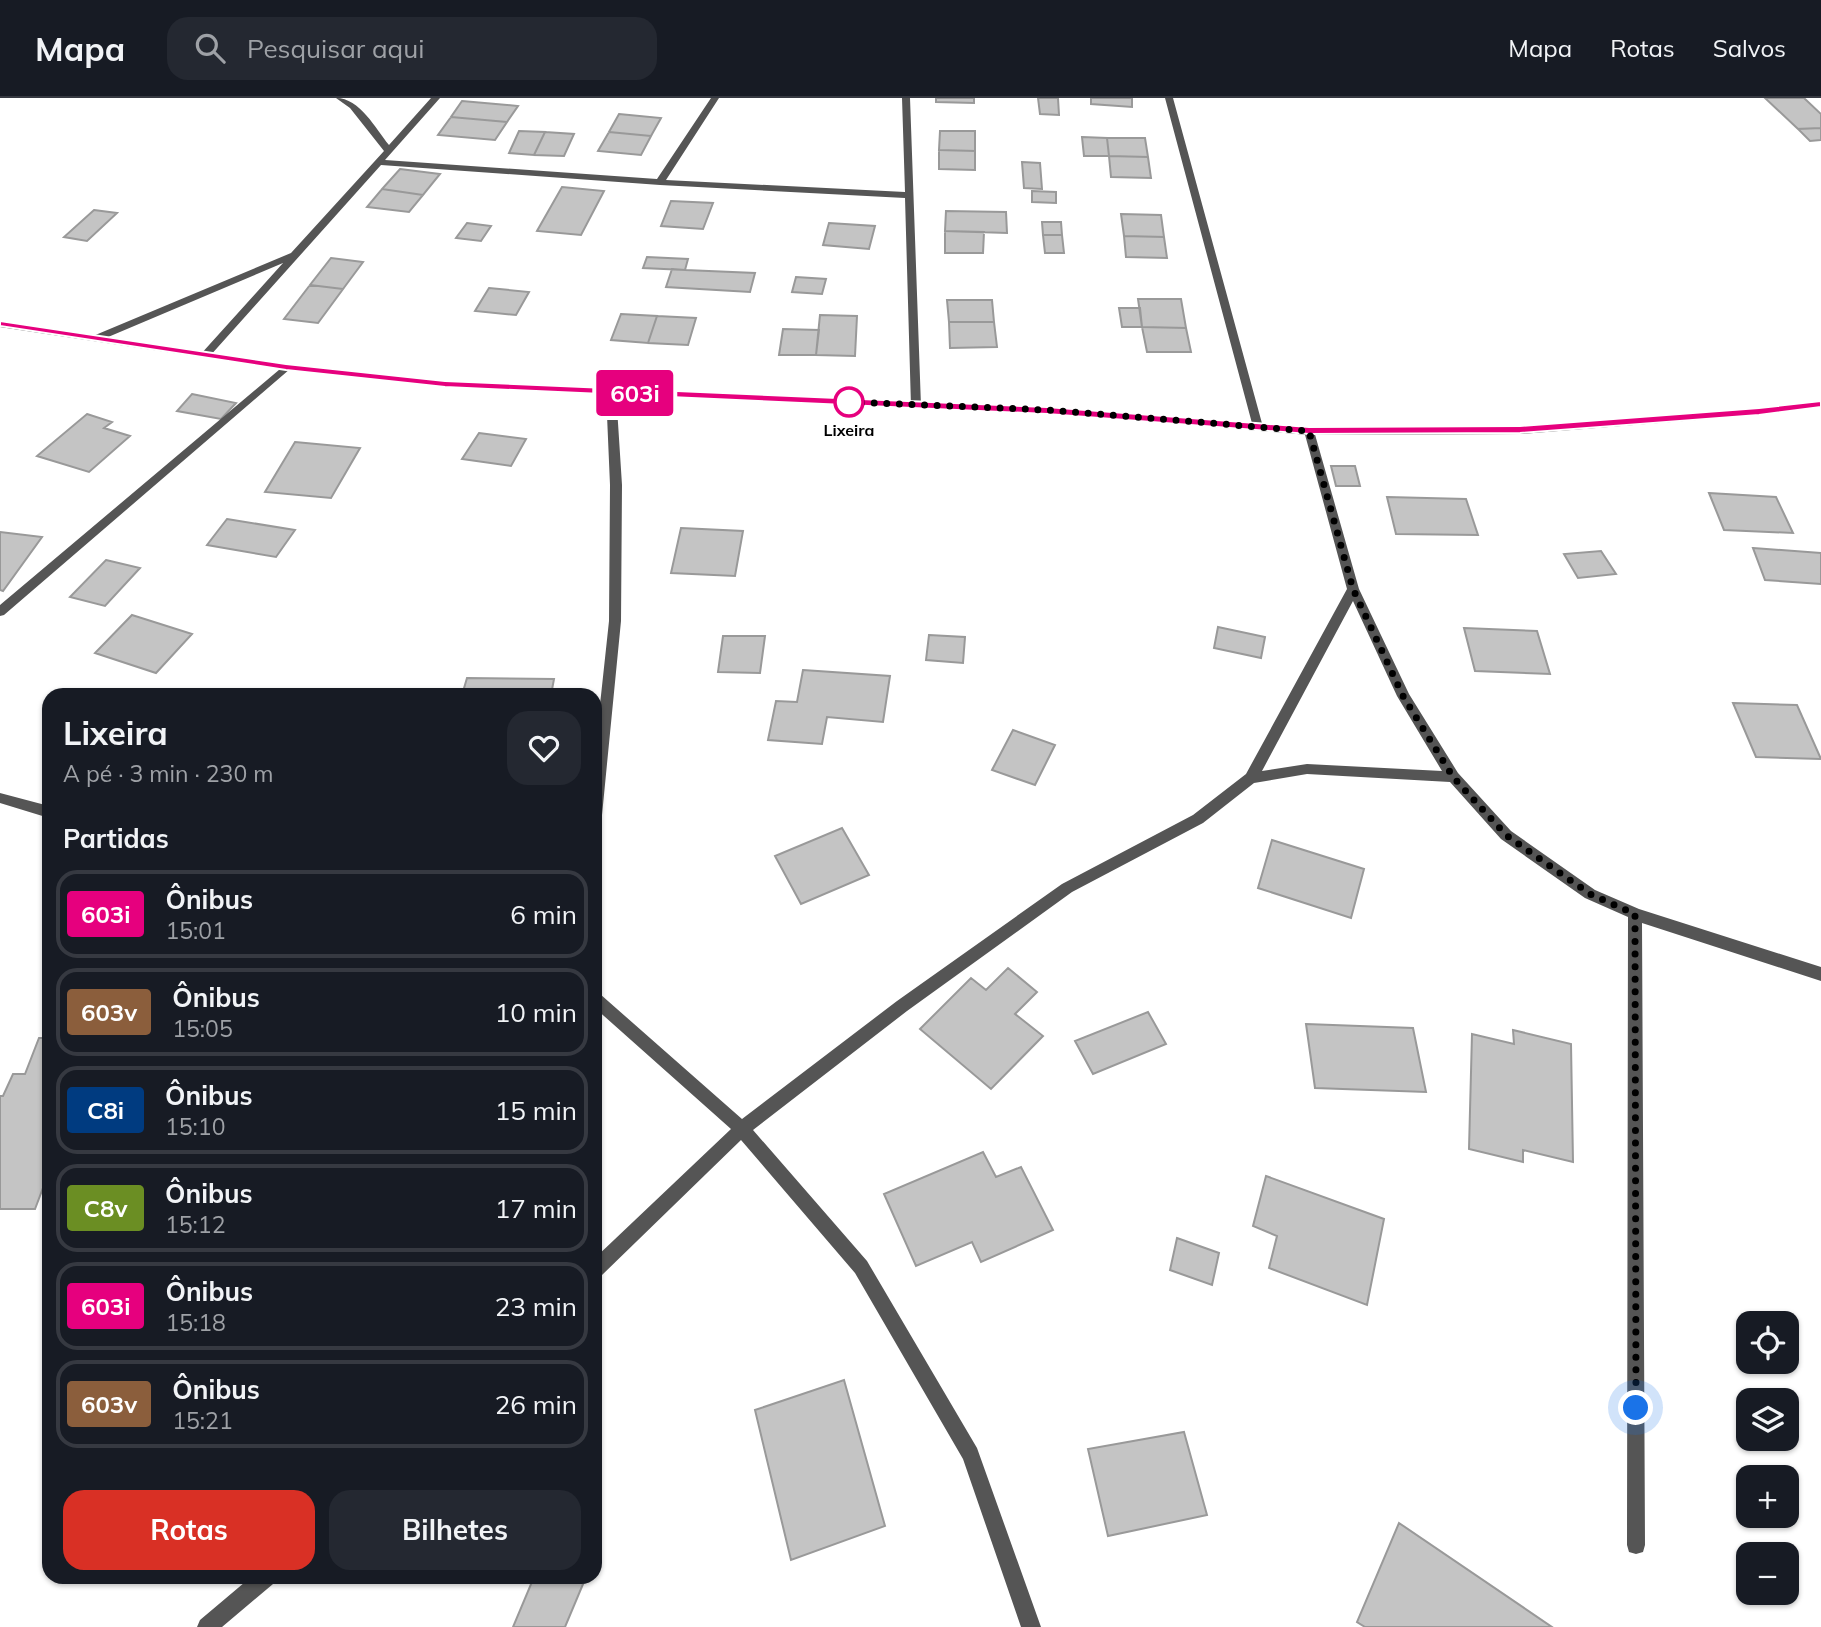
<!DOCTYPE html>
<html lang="pt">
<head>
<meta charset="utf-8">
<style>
	body { margin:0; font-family:Mulish,sans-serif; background:#242831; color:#f1f3f6; height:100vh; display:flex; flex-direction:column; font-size:26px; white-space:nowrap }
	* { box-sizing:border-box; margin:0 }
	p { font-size:23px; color:#9ea1a6 }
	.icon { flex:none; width:38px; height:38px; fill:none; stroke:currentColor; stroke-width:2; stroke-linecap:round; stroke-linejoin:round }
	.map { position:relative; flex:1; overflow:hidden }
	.side { position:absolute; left:42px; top:590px; width:560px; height:896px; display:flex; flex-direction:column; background:#171b24; border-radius:21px; box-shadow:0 2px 5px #0004 }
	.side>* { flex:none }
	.badge { padding:0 14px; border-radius:5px; font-size:24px; line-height:46px }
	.fabs { position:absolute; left:1736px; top:1213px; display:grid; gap:14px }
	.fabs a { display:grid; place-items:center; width:63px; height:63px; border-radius:14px; background:#171b24; box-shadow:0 2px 5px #0004; font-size:35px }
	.you { position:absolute; width:35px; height:35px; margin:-18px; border:5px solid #fff; border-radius:50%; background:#1a73e8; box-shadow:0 0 0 10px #1a73e833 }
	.map>.badge { position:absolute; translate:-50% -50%; box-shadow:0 0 0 4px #fff }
	h2 { padding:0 21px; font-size:26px; line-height:63px }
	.round { display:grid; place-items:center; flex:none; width:74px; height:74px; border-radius:21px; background:#242831 }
	.head { display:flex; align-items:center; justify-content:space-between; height:119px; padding:0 21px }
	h1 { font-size:33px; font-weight:700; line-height:52px }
	.button { display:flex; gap:14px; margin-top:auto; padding:14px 21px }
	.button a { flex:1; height:80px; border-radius:21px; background:#d93025; color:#fff; font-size:28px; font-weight:700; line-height:80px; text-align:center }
	.button a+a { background:#242831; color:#f1f3f6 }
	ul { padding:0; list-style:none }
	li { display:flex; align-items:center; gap:21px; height:88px; margin:0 14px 10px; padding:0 7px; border:4px solid #363941; border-radius:21px }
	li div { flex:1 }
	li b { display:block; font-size:26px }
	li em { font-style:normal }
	li .badge { min-width:77px; font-weight:700; text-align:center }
	header { display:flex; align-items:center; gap:42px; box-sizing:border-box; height:98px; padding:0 35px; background:#171b24; border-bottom:2px solid #363941 }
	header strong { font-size:33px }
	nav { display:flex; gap:38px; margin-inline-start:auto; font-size:24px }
	.search { width:490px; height:63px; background:#242831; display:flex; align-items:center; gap:18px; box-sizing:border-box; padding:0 24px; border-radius:21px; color:#9ea1a6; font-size:26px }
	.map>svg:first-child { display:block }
</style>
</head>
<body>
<header>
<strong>Mapa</strong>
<div class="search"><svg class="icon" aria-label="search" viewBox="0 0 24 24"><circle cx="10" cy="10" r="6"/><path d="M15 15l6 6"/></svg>Pesquisar aqui</div>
<nav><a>Mapa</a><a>Rotas</a><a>Salvos</a></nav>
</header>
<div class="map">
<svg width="1821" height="1529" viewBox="0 0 1821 1529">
	<rect width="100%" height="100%" fill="#fff"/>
	<path fill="#c4c4c4" stroke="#999" stroke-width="2" d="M936,0H974V5L936,4Z
		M1038,0H1058L1059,17L1040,16Z
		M1091,0H1132V9L1091,6Z
		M1765,0H1804L1821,16V30L1798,31Z
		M462,3L518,8L507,24L451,19Z
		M619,16L661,20L651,38L609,34Z
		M451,19L507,24L495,42L438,37Z
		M1821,30V42L1810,43L1798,31Z
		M519,33L545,34L534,57L509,55Z
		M940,33H975V53L939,52Z
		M545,34L574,36L564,58L534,57Z
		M609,34L651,38L641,57L598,53Z
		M1082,39L1107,40L1109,58H1084Z
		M1107,40H1145L1148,59L1109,58Z
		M939,52L975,53V72L939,71Z
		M1109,58L1148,59L1151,80L1111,79Z
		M1022,64L1040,65L1042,91L1024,90Z
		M400,71L440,76L423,97L382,91Z
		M562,89L604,93L581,137L537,133Z
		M382,91L423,97L409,114L367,109Z
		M1032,93L1056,94V105L1032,104Z
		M671,103L713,105L703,131L661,128Z
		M94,112L117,115L87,143L64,139Z
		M946,113L1006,114L1007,135L945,133Z
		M1121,116L1161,117L1164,139L1124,138Z
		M1042,124H1061L1062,137H1043Z
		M467,125L491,128L481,143L456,140Z
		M829,125L875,128L869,151L823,147Z
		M945,133L984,134L983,155H945Z
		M1043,137H1062L1064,155H1045Z
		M1124,138L1164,139L1167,160L1126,159Z
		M647,159L688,161L685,172L643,170Z
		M331,160L363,164L343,191L310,187Z
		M672,171L685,172L755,175L750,194L666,189Z
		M796,179L826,181L822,196L792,194Z
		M310,187L343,191L318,225L284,221Z
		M489,190L529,194L516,217L475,213Z
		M1138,201H1181L1186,230L1142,229Z
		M947,202H992L994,224H949Z
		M1119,210H1140L1142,229H1122Z
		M621,216L657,218L648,245L611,242Z
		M820,217L857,218L855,258L816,257Z
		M657,218L696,220L688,247L648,245Z
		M949,224H994L997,249L950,250Z
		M1142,229L1186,230L1191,254H1147Z
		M783,231L819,232L816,257H779Z
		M192,296L236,305L221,321L177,313Z
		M87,316L112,324L104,330L130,338L89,374L37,358Z
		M479,335L526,341L511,368L462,361Z
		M295,344L360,350L331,400L265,394Z
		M1331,368H1355L1360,388H1336Z
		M1709,395L1776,399L1793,435L1724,432Z
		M1387,399L1466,401L1478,437L1396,436Z
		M227,421L295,432L276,459L207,447Z
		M681,430L743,433L735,478L671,475Z
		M0,434L42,439L3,493L0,492Z
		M1753,450L1821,455V486L1765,482Z
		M1601,453L1616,476L1578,480L1564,456Z
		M106,462L140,470L105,508L70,499Z
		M132,517L192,536L156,575L95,555Z
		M1218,529L1265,539L1261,560L1214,550Z
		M1464,530L1537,533L1550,576L1475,573Z
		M929,537L965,539L963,565L926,562Z
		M723,538H765L760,575L718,574Z
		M803,572L890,578L883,624L827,619L822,646L768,642L776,603L797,604Z
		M467,580L554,581L551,597H462Z
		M1733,605L1797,607L1821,661L1756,659Z
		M1013,632L1055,647L1035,687L992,672Z
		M842,730L869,777L801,806L775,758Z
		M1272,742L1364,771L1351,820L1258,790Z
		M1008,870L1037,894L1015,916L1043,938L991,991L920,931L971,880L986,892Z
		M1148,914L1166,946L1093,976L1075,943Z
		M1306,926L1413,930L1426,994L1315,990Z
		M1513,932L1571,946L1573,1064L1523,1052V1064L1469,1051L1472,936L1514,946Z
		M39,940H49V1074L35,1111H0V998H3L13,976H25Z
		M983,1054L996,1079L1021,1069L1053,1132L981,1164L972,1144L916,1168L884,1096Z
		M1266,1078L1384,1121L1367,1207L1269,1170L1277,1138L1253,1128Z
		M1177,1140L1219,1155L1212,1187L1170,1172Z
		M844,1282L885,1428L791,1462L755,1312Z
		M1184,1334L1207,1417L1108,1438L1088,1351Z
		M1399,1425L1552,1529H1365L1357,1524Z
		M534,1479H586L565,1529H513Z"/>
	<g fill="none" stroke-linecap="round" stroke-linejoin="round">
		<path fill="#555" fill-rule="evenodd" d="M336,0C360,0 375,30 389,47L431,0H440L385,62L657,81L711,0H719L666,82L905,94L902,0H910L921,308L916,311L911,308L905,100L660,87L381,67L209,259L205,260L200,257L283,165L101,242H93V238L291,155L384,53L350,10Z
			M1165,0H1173L1263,329L1262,331L1258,333L1253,329Z
			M286,266L290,267V271L4,517L0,518V507Z
			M611,291L616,294L622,387L621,523L602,717L600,721L595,723V653L609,523L610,387L606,294Z
			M1309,329L1314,333L1359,491L1409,596L1458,675L1511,733L1595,792L1639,811L1821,869V883L1642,825L1645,1447L1643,1454L1636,1456L1629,1454L1627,1447L1628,819L1585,800L1501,741L1450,684L1307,676L1254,685L1203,725L1072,794L907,913L753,1032L867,1163L977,1350L1041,1529H1021L963,1361L855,1175L741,1042L601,1178L595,1180V1160L731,1031L595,910V894L600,896L742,1021L897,903L1062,786L1193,717L1246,676L1347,491L1304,333ZM1353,503L1397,598L1442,673L1307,666L1262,673Z
			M0,695L49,708V720L0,705Z
			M251,1479H276L273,1486L222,1529H197L200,1522Z"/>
		<path fill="#222" fill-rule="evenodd" d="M0,223L286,266L445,283L1047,309L1309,329L1520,328L1759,311L1821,303V309L1759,317L1520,336L1309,337L1047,315L445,289L286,272L0,229Z"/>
	</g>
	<path fill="#e6007e" stroke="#fff" stroke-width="2" d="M0,223L286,266L445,283L1047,309L1309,329L1520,328L1759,310L1821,303V309L1759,317L1520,335L1309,336L1047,316L445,289L286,272L0,228Z"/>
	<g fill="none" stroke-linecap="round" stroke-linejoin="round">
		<path stroke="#000" stroke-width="7" stroke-dasharray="0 12.6" d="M849,304L1047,312L1309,333L1353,491L1403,598L1453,679L1506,737L1590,796L1635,816L1636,1310"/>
	</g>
	<circle fill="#fff" stroke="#e6007e" stroke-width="3.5" cx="849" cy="304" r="14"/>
	<g text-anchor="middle" stroke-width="5" stroke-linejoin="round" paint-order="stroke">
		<g font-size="16" font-weight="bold" fill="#000" stroke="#fff">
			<text x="849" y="338">Lixeira</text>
		</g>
	</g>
</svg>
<div class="fabs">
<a><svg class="icon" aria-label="locate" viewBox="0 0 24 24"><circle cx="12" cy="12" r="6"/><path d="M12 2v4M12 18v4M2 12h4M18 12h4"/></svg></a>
<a><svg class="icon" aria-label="layers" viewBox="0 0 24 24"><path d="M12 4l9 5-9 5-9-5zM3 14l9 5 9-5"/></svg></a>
<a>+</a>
<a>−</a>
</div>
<div class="you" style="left:1636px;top:1310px"></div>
<b class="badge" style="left:635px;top:295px;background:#e6007e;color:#fff">603i</b>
<section class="side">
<div class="head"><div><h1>Lixeira</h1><p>A pé · 3 min · 230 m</p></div><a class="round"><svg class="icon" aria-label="heart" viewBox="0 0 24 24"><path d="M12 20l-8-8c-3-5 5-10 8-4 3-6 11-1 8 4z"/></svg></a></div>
<h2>Partidas</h2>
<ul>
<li><span class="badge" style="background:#e6007e;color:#fff">603i</span><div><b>Ônibus</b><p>15:01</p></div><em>6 min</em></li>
<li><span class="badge" style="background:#8b5e3c;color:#fff">603v</span><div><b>Ônibus</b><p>15:05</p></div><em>10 min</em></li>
<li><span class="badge" style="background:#003b80;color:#fff">C8i</span><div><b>Ônibus</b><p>15:10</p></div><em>15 min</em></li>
<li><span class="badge" style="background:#6b8e23;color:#fff">C8v</span><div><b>Ônibus</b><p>15:12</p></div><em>17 min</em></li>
<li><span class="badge" style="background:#e6007e;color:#fff">603i</span><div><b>Ônibus</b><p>15:18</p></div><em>23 min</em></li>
<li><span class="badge" style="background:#8b5e3c;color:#fff">603v</span><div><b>Ônibus</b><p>15:21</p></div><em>26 min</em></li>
</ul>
<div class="button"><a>Rotas</a><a>Bilhetes</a></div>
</section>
</div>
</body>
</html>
